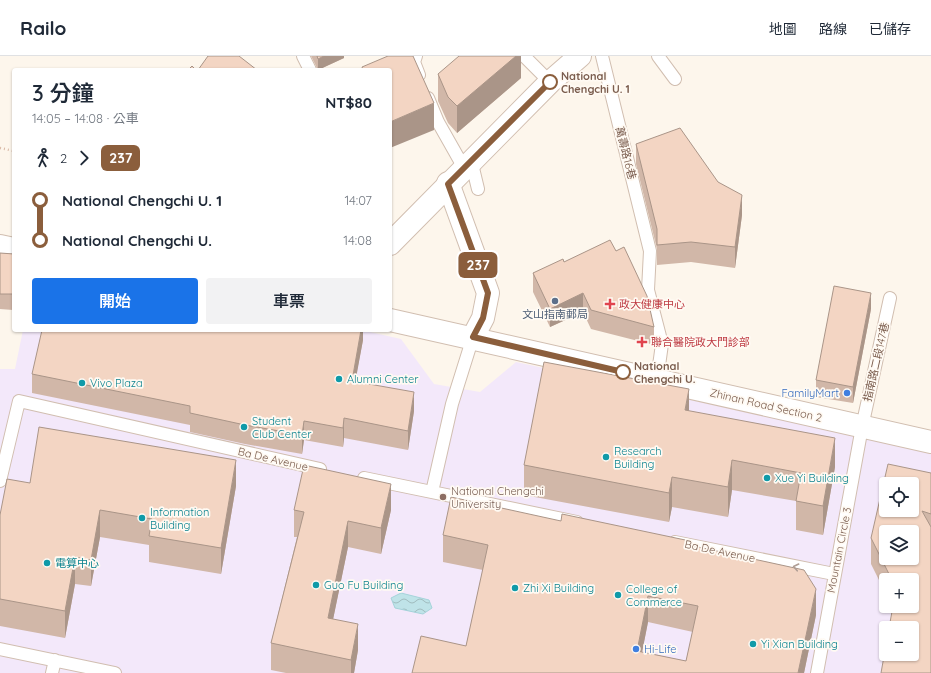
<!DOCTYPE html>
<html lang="zh-TW">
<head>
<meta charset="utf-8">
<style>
	body { margin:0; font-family:Quicksand,"Noto Sans TC",sans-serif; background:#f2f2f3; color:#1f2937; height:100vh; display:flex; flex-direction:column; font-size:15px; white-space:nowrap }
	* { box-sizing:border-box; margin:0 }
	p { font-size:13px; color:#747a83 }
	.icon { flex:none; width:22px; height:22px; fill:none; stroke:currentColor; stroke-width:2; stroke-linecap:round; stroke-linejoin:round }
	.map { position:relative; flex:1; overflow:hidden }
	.details { position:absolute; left:12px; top:12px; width:380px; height:264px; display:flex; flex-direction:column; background:#fff; border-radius:4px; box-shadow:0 1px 3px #0004 }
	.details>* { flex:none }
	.badge { padding:0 8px; border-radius:6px; font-size:14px; line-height:26px }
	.buttons { position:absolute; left:879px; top:421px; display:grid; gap:8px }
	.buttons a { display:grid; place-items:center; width:40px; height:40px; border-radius:4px; background:#fff; box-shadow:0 1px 3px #0004; font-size:20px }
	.map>.badge { position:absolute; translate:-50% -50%; box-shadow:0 0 0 2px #fff }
	.legs { display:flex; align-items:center; gap:6px; height:44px; padding:0 20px; font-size:13px }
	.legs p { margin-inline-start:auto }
	.summary { display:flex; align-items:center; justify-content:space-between; height:68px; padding:0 20px }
	h1 { font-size:22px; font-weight:600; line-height:30px }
	.action { display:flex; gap:8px; margin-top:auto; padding:8px 20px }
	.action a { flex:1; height:46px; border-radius:4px; background:#1a73e8; color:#fff; font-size:16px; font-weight:600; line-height:46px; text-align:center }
	.action a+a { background:#f2f2f3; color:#1f2937 }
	ul { padding:0 20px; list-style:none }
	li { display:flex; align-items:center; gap:14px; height:40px; font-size:15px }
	li i { display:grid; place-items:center; width:6px; height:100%; margin:0 5px; background:currentColor }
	li i::after { content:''; width:10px; height:10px; margin:-5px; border:3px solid; border-radius:50%; background:#fff }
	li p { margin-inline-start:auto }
	li:first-child i { background:linear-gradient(#0000 50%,currentColor 0) }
	li:last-child i { background:linear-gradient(currentColor 50%,#0000 0) }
	header { display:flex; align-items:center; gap:24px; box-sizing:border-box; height:56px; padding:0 20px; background:#fff; border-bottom:1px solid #e0e1e3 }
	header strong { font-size:19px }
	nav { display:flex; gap:22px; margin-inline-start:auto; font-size:14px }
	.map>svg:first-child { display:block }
</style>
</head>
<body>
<header>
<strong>Railo</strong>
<nav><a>地圖</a><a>路線</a><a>已儲存</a></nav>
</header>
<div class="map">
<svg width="931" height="617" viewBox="0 0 931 617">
	<defs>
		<pattern id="water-waves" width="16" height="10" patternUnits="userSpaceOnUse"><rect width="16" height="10" fill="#bfe3e8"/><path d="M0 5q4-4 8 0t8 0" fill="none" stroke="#a0bbbe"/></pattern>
	</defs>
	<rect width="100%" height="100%" fill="#fdf6ec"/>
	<path fill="#f3e8fa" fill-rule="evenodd" d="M23,274H361L401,283L434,328L480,336L516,306L931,396V617H0V313H15ZM886,428H912V454H886ZM886,476H912V502H886ZM886,524H912V550H886ZM886,572H912V598H886Z"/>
	<path fill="url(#water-waves)" stroke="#a5d3da" d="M401,537L429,544L432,552L423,558L395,552L391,542Z"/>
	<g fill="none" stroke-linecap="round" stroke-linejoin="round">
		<defs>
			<path id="service" d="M303,0L310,14
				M416,0L414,6L419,19
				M524,0L550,26
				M602,0L650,195L648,234L662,288L657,324
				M658,0L675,23
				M428,42L438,66L464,112
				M471,104L478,133
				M364,422L577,466
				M0,425L19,345L320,413
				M432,436L452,348L473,281
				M675,486L834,518
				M0,593L115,617
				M52,617L55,604
				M817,617L862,371L890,242"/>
			<path id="minor" d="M448,127L488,237L483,262L473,281"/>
			<path id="tertiary" d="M390,188L550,26L580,0
				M0,190L14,193
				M390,264L931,386"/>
		</defs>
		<use href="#service" stroke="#d1beb0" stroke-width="14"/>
		<use href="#minor" stroke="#d1beb0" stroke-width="24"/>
		<use href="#tertiary" stroke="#d1beb0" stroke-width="24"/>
		<path stroke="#d9b8a5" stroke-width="2.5" stroke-dasharray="1 3" stroke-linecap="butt" d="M0,92L14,95"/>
		<use href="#service" stroke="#fff" stroke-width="12"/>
		<use href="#minor" stroke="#fff" stroke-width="22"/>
		<use href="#tertiary" stroke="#fff" stroke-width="22"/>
	</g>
	<path fill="#d1b7a8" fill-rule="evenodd" d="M311,0H344V2L318,14Z
		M521,0V22L457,77L448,67L438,45V18Z
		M636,88L742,159L735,212L691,206L657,209V193L636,108Z
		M0,197L14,198L13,254L0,253Z
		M564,206L654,271V289L591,273L583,256L550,271L533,236V217Z
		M871,253L853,347L816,341V324Z
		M363,274V284L355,325L414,355L408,394L344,382L343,391L304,384L302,398L245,388L190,376V369L32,337V318Z
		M689,355L835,411L823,479L796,474V445L732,434L728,461L672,451L669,466L524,439V409Z
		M931,417V617L892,550H912V524H886V538L871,508V482Z
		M236,430L221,518L149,506V489L100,481L91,530L75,528L65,582L0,570V459Z
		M294,454H391L381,498L348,491L333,563L358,594L354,617H286L271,614V587L297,481H294Z
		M561,465L690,489L816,559L804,617H412L466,590L483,514L443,506V479ZM648,566L693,576L686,605L642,596Z"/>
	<path fill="#aa9588" d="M324,0H344V2L318,14V3Z
		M516,0H521V22L457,77V50Z
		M434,47V74L390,92V66Z
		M742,139V159L735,212V191Z
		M14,221V236L13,254V238Z
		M583,237V256L550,271V253Z
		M871,237V253L853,347V331Z
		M361,274H363V284L352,344V325Z
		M689,333V363L685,354Z
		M414,336V355L408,394V375Z
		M344,362V382L343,391V372Z
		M304,365V384L302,398V379Z
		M835,382V411L823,479V450Z
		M236,404V430L221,518V492Z
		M732,404V434L728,461V431Z
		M672,421V451L669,466V437Z
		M391,428V454L381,498V472Z
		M100,454V481L91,530V504Z
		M348,465V491L328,588V562Z
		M75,501V528L65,582V555Z
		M816,533V559L804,617H798Z
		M648,540V566L638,617L637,595Z
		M358,568V594L354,617H351V604Z"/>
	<path fill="#f3d5c3" stroke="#aa9588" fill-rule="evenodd" d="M208,0H239L257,14H198Z
		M317,0H324L318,3Z
		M388,0H413L434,47L390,66V14H363L362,11Z
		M459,0H516L457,50L448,41L438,18Z
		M192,10L196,14H188Z
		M680,72L718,126L742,139L735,191L691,186L657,189V173L636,88Z
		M610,184L616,195L624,191L647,240L654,271L591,254L583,237L550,253L533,217L563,203L564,206Z
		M0,197L14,198V221L13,238H0Z
		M834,230L871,237L853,331L816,324Z
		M42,274H361L352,325L414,336L408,375L344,362L343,372L304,365L302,379L245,369L190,357V350L32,318Z
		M544,306L689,333L685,354L835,382L823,450L796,445L801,417L732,404L728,431L672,421L669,437L524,409Z
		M39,371L236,404L221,492L149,480L152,463L100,454L91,504L75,501L65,555L0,543V459L7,423L30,427Z
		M888,408L931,417V458L922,455L931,471V617H881L886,589V598H912V572H889L893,550H912V524H892L871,482ZM886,428H912V454H886ZM886,476H912V502H886Z
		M304,409L391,428L381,472L348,465L328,562L358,568L351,604L271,587L304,456L294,454Z
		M451,441L561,465L562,458L690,485L689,489L804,514L816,533L798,617H412L421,580L466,590L488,489L443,479ZM648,540L698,550L686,605L637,595Z"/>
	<defs><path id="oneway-chevron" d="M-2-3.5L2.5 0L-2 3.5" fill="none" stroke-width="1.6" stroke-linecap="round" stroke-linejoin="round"/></defs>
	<use stroke="#af9d94" href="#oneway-chevron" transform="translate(796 511) rotate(-168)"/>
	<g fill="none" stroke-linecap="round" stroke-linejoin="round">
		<defs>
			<path id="line-1" d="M550,26L448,128L488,237L483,262L473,281L623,316"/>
		</defs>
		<use href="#line-1" stroke="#fff" stroke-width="9"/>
		<use href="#line-1" stroke="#8b5e3c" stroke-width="6"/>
	</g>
	<g fill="#fff" stroke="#8b5e3c" stroke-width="2">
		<circle cx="550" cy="26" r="7"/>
		<circle cx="623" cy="316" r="7"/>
	</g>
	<circle fill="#5c6f8a" stroke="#fffaf3" stroke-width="1.5" cx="555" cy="245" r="4"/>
	<g fill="#e0444e" stroke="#fffaf3" stroke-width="1.5">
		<path d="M608 242h4v4h4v4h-4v4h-4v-4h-4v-4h4z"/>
		<path d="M640 280h4v4h4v4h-4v4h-4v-4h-4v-4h4z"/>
	</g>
	<g fill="#0f9aa8" stroke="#fffaf3" stroke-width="1.5">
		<circle cx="339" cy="323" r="4"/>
		<circle cx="82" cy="327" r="4"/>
		<circle cx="244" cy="371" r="4"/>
		<circle cx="606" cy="401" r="4"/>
		<circle cx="767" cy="422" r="4"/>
		<circle cx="142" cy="462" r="4"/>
		<circle cx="47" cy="507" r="4"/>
		<circle cx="316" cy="529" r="4"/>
		<circle cx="515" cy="532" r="4"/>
		<circle cx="618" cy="539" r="4"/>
		<circle cx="753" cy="588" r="4"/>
	</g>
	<g fill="#3f7fe0" stroke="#fffaf3" stroke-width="1.5">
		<circle cx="847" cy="337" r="4"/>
		<circle cx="636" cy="593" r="4"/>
	</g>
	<circle fill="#8d6e63" stroke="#fffaf3" stroke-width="1.5" cx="443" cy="441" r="4"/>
	<g text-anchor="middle" stroke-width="3.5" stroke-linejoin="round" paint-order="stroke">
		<g font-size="11" font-weight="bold" fill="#7a5c4d" stroke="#fffaf3" text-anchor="start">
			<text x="561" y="24">National<tspan x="561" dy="13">Chengchi U. 1</tspan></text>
			<text x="634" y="314">National<tspan x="634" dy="13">Chengchi U.</tspan></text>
		</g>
		<g font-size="11" fill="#7a5c4d" stroke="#fffaf3">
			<text transform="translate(626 97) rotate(76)" y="4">萬壽路16巷</text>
			<text transform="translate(876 306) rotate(-77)" y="4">指南路二段147巷</text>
			<text transform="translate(766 349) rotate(13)" y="4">Zhinan Road Section 2</text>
			<text transform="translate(273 403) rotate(13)" y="4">Ba De Avenue</text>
			<text transform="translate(839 494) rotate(-79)" y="4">Mountain Circle 3</text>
			<text transform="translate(720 495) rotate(12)" y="4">Ba De Avenue</text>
		</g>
		<g font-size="11" fill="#be3a42" stroke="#fffaf3" text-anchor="start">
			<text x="619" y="252">政大健康中心</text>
			<text x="651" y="290">聯合醫院政大門診部</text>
		</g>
		<g font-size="11" fill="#4e5e75" stroke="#fffaf3">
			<text x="555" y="262">文山指南郵局</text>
		</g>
		<g font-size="11" fill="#0d838f" stroke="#fffaf3" text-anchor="start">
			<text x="347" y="327">Alumni Center</text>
			<text x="90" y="331">Vivo Plaza</text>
			<text x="252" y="369">Student<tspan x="252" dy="13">Club Center</tspan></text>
			<text x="614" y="399">Research<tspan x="614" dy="13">Building</tspan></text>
			<text x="775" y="426">Xue Yi Building</text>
			<text x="150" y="460">Information<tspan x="150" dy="13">Building</tspan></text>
			<text x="55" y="511">電算中心</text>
			<text x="324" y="533">Guo Fu Building</text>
			<text x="523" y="536">Zhi Xi Building</text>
			<text x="626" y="537">College of<tspan x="626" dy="13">Commerce</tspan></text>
			<text x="761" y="592">Yi Xian Building</text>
		</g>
		<g font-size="11" fill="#366cbe" stroke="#fffaf3" text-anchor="end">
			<text x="839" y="341">FamilyMart</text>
			<text x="644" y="597" text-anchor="start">Hi-Life</text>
		</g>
		<g font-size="11" fill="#785e54" stroke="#fffaf3" text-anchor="start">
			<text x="451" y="439">National Chengchi<tspan x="451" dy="13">University</tspan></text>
		</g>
	</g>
</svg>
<div class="buttons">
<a><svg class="icon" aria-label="locate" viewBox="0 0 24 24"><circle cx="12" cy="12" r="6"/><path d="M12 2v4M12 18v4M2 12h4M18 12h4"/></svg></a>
<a><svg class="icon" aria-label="layers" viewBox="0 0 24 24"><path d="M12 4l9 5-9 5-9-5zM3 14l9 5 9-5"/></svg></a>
<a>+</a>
<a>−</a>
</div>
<b class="badge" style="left:478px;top:209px;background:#8b5e3c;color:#fff">237</b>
<section class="details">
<div class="summary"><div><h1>3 分鐘</h1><p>14:05 – 14:08 · 公車</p></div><b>NT$80</b></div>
<div class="legs"><svg class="icon" aria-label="walk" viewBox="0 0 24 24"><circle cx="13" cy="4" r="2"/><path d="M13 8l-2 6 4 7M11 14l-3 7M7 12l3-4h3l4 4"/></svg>2<svg class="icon" aria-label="forward" viewBox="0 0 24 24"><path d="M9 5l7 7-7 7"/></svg><b class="badge" style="background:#8b5e3c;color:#fff">237</b></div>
<ul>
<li><i style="color:#8b5e3c"></i><b>National Chengchi U. 1</b><p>14:07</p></li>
<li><i style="color:#8b5e3c"></i><b>National Chengchi U.</b><p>14:08</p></li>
</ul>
<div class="action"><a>開始</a><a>車票</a></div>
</section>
</div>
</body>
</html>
